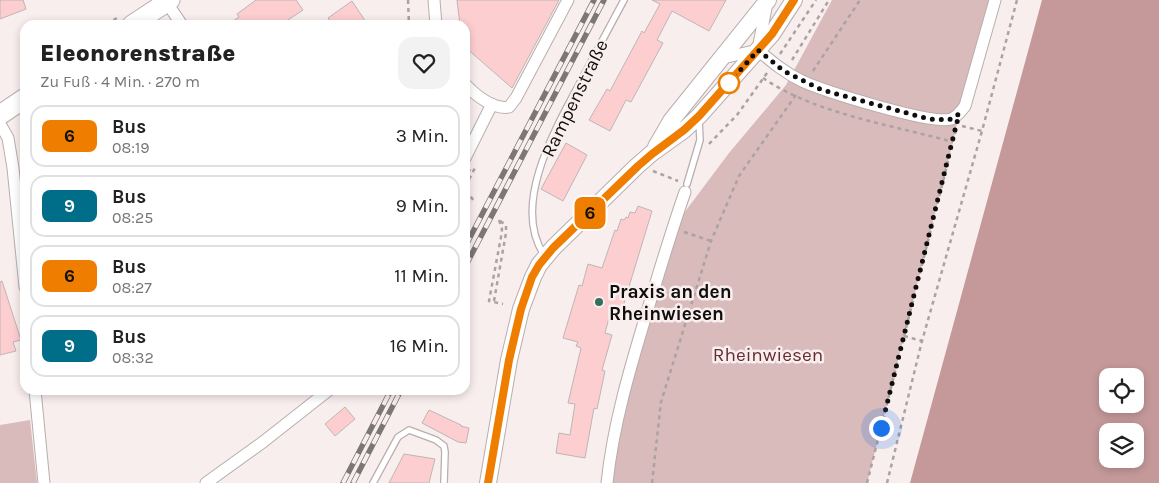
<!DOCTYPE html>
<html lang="de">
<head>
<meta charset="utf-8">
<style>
	body { margin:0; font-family:Karla,sans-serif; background:#f2f2f2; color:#222; height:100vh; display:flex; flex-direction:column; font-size:19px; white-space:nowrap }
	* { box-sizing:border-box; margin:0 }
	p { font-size:16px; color:#767676 }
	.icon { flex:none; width:28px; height:28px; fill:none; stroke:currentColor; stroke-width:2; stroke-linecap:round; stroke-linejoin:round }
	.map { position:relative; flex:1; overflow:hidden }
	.panel { position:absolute; left:20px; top:20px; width:450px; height:375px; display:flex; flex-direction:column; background:#fff; border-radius:15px; box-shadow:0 2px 8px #0003 }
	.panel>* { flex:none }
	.badge { padding:0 10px; border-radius:8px; font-size:18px; line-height:32px }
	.controls { position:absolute; left:1099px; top:368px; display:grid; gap:10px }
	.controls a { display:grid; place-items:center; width:45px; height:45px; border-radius:10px; background:#fff; box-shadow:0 2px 8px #0003; font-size:25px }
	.you { position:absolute; width:25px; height:25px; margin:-12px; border:4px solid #fff; border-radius:50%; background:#1a73e8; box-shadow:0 0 0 8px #1a73e833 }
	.map>.badge { position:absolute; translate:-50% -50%; box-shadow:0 0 0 2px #fff }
	.round { display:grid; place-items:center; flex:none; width:52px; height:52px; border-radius:15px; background:#f2f2f2 }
	.headline { display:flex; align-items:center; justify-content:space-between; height:85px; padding:0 20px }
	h1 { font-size:24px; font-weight:800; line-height:38px }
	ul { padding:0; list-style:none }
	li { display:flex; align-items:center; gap:15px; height:62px; margin:0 10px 8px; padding:0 10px; border:2px solid #e0e0e0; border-radius:15px }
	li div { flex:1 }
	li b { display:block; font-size:19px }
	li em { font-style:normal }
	li .badge { min-width:55px; font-weight:700; text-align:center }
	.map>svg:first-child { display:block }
</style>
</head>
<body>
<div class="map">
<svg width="1159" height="483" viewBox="0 0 1159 483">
	<rect width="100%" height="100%" fill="#f9eeee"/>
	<path fill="#d9bbbb" d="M832,0H995L959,114L953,142L867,483H607L610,452L672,229L729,153L786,85Z
		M30,420L37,483H0V425Z"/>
	<path fill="#c5999a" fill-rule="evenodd" d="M1042,0H1159V483H910ZM1108,376H1135V404H1108ZM1108,431H1135V459H1108Z"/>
	<path fill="#fdcecf" stroke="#bfb5b5" d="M0,0H23L26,9L0,19Z
		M256,0H296L303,10L288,20L292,25H227L239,17L237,14Z
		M457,0H559L512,88L465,47V25H460Z
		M652,0H726L709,31L672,11L657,40L663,43L631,102L626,100L610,131L589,120L607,89L610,91L642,31L644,33L660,4Z
		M352,1L368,25H333L328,18Z
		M566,143L587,155L563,201L541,189Z
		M638,206L652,211L621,313L611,310L605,333L612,335L602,370L605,371L597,409L594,408L585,458L556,453L559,433L570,435L575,404L568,403L581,348L576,346L578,342L563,338L579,285L582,286L588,264L602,268L615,230L617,231L621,219L624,220L626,217L628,218L630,212L635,213Z
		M2,281L21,340L13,342L16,351L0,355V282Z
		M345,407L355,419L335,436L325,424Z
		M429,410L461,425V426L469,428L466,443L458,442L422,423Z
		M404,454L435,459L429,483H389Z"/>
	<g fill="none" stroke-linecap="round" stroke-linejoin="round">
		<defs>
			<path id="service" d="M687,184L700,140L699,121
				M544,255C510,203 558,124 583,77C596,52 610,26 624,0
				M373,483L398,437L409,430L436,440L444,446L445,452L444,483"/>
			<path id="minor" d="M165,0L182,25
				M434,0L436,25
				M758,49L767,3
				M758,50C772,62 785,73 802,81C824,91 931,125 951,119C957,117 961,111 965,106L995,0
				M723,58L758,50
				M465,84C475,95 494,110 509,107L516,98L568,0
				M0,124L8,138L13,168L25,287
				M465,158L492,104
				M35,390L44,483
				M206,483L263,442L329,390
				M607,483C613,425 630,368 647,312C659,272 671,232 685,192"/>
			<path id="secondary" d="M656,147L671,121L768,0
				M488,483L509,360L521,309L533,277L539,265L553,248L637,166L652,153L684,130L699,116L772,34L794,0"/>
			<path id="primary" d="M132,25L170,0
				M0,115L25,98"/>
		</defs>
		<use href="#service" stroke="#b8aeae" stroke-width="8"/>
		<use href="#minor" stroke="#b8aeae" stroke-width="13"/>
		<use href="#secondary" stroke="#b8aeae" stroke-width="18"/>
		<use href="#primary" stroke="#b8aeae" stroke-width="21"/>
		<path stroke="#aba2a2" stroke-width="2.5" stroke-dasharray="4 4" stroke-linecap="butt" d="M408,0L409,25
			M107,25L118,17
			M780,54L816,0
			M792,60L829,0
			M813,71L860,0
			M763,78C816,114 892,125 953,142
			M465,113L471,118
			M962,126L982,131
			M709,144L737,115L767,73
			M653,171L678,181
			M465,179L470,169
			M465,192L470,197
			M473,200L465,187L476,166
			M499,220L502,229L501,237L489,301L503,304
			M684,232L711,241
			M494,301L506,233V225L500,221
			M904,336L922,341
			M652,483L661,402L711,241L739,176L798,92
			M867,483L956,130
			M887,483L922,341L982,131L1017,0"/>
		<use href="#service" stroke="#fff" stroke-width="5.5"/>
		<use href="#minor" stroke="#fff" stroke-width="11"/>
		<use href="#secondary" stroke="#fff" stroke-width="16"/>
		<use href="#primary" stroke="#fff" stroke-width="19"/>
		<defs>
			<path id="rail" d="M465,247L594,0
				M465,267L604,0
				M343,483L391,390
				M353,483L401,390"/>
		</defs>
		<use href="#rail" stroke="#7d7676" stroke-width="5.5"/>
		<use href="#rail" stroke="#f9eeee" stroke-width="4" stroke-dasharray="11" stroke-linecap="butt"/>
	</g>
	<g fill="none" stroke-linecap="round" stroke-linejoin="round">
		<defs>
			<path id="line" d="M488,483L509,360L521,309L532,277L539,265L553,248L638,166L652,154L684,130L699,116L772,34L794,0"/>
		</defs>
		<use href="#line" stroke="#fff" stroke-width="11"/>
		<use href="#line" stroke="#ef7d00" stroke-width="8"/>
		<path stroke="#100d0d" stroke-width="5" stroke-dasharray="0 9" d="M729,83L758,50L784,71L822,90L929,119L949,120L959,114L881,428"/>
	</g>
	<circle fill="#fff" stroke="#ef7d00" stroke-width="2.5" cx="729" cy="83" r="10"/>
	<circle fill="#34705a" stroke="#f9eeee" stroke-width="2" cx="599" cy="302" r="5"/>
	<g text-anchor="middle" stroke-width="5" stroke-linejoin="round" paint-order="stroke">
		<g font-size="19" fill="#100d0d" stroke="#f9eeee">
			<text transform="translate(574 98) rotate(-64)" y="7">Rampenstraße</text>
		</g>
		<g font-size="19" font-weight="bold" fill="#100d0d" stroke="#f9eeee" text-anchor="start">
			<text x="609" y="298">Praxis an den<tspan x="609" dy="22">Rheinwiesen</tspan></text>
		</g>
		<g font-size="19" fill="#662d31" stroke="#f9eeee">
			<text x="768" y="361">Rheinwiesen</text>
		</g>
	</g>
</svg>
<div class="controls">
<a><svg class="icon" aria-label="locate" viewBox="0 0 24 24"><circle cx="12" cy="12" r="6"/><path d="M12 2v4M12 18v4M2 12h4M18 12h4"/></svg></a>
<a><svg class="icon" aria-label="layers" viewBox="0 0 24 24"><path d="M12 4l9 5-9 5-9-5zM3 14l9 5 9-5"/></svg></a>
</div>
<div class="you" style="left:881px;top:428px"></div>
<b class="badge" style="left:590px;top:213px;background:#ef7d00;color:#111">6</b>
<section class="panel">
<div class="headline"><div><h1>Eleonorenstraße</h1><p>Zu Fuß · 4 Min. · 270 m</p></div><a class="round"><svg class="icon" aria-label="heart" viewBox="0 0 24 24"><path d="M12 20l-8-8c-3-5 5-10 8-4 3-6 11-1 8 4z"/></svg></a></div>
<ul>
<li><span class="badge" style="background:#ef7d00;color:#111">6</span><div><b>Bus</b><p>08:19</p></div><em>3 Min.</em></li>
<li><span class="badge" style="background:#006e89;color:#fff">9</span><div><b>Bus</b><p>08:25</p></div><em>9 Min.</em></li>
<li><span class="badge" style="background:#ef7d00;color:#111">6</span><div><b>Bus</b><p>08:27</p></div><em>11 Min.</em></li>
<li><span class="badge" style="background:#006e89;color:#fff">9</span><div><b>Bus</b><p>08:32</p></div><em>16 Min.</em></li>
</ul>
</section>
</div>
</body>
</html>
